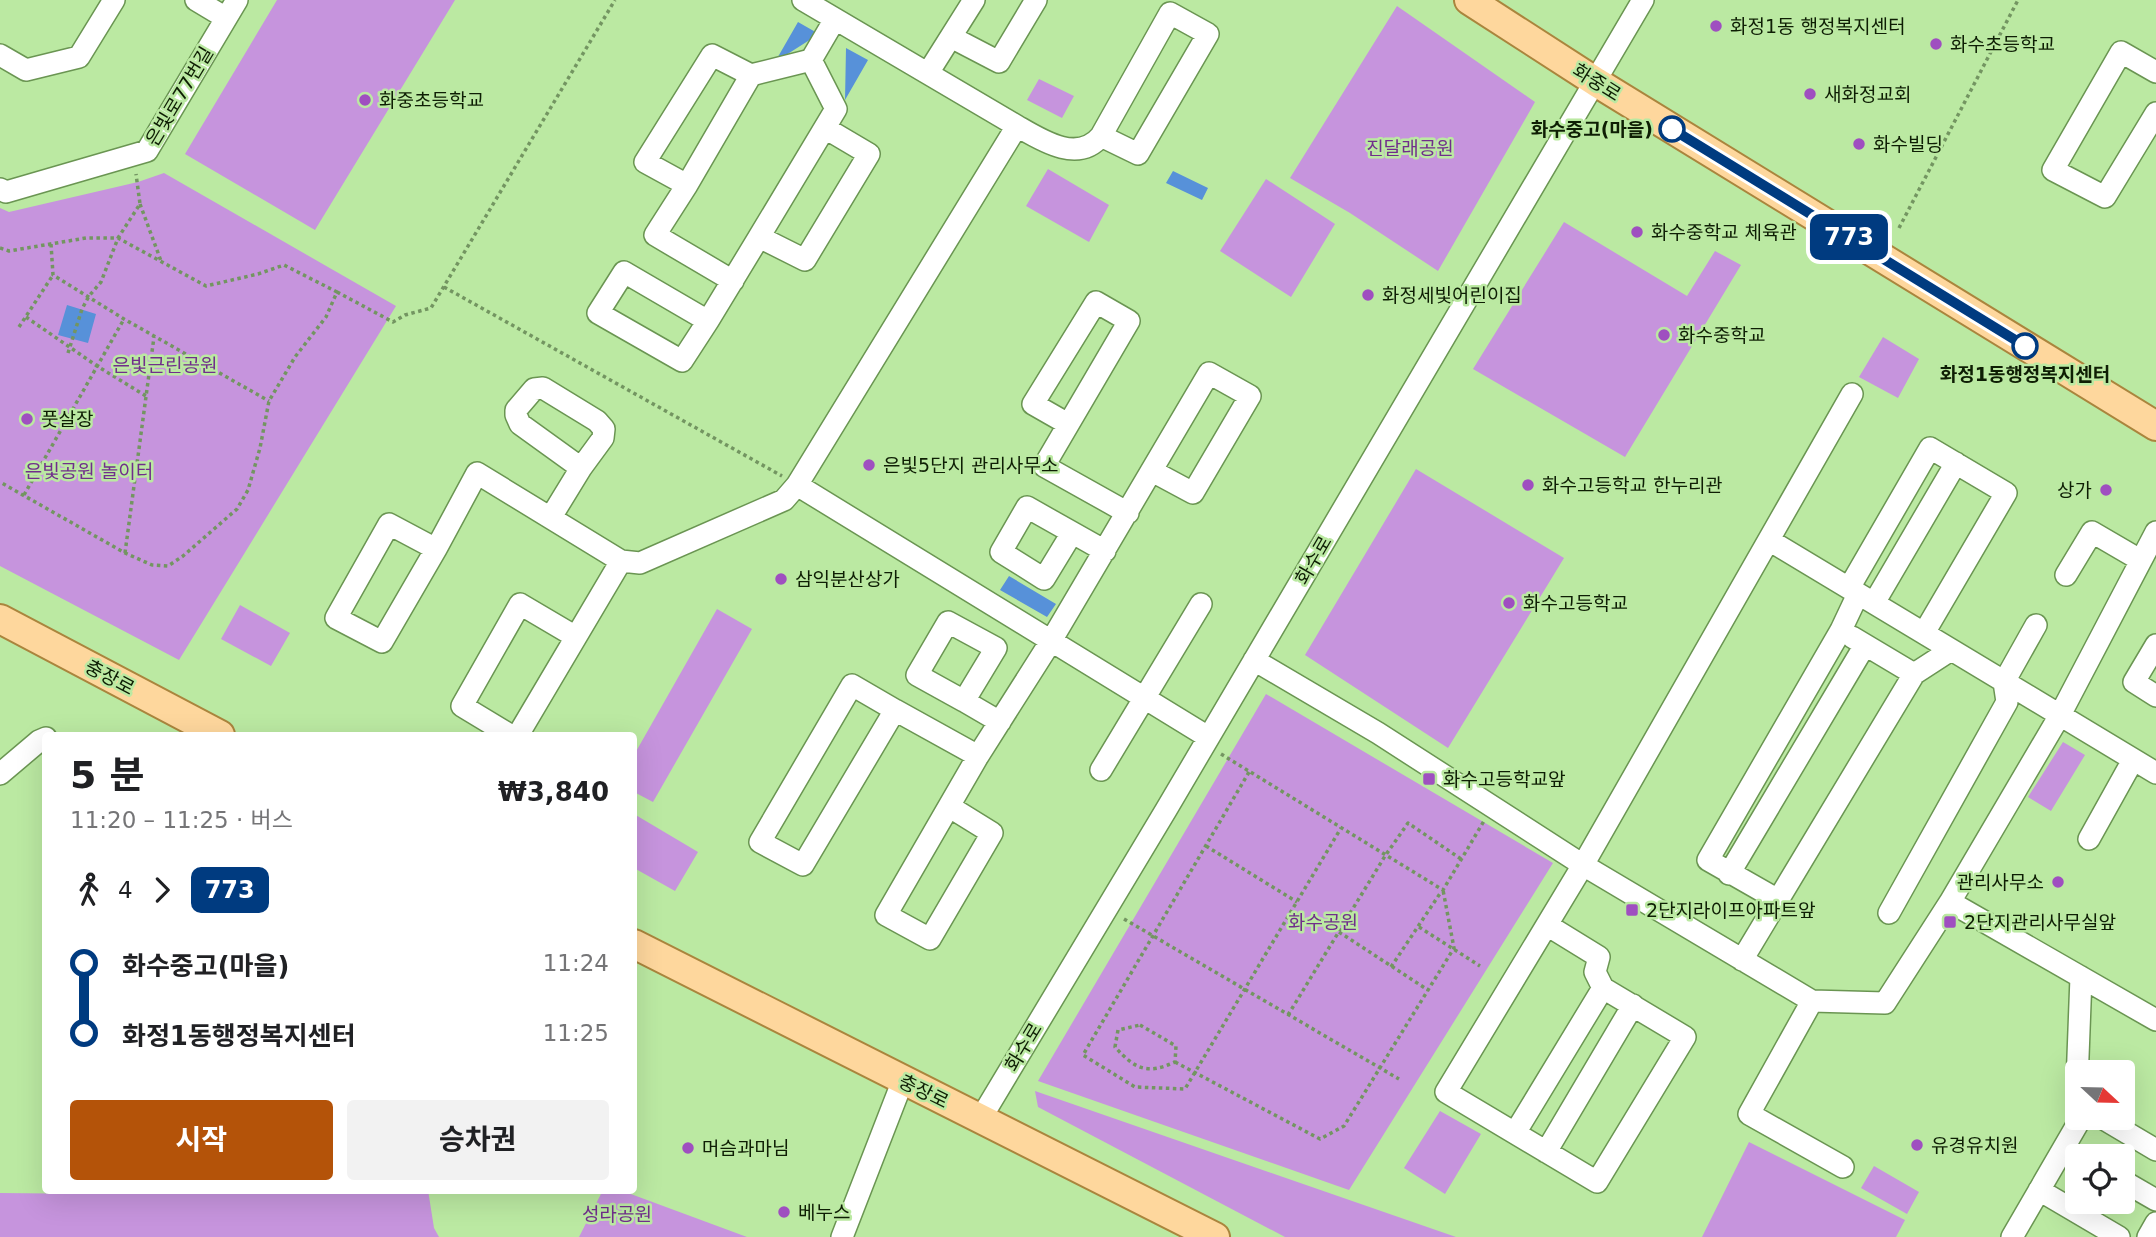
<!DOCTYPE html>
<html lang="ko">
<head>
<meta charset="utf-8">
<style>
	body { margin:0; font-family:"DejaVu Sans","Noto Sans KR",sans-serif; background:#f2f2f2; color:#202124; height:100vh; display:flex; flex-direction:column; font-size:26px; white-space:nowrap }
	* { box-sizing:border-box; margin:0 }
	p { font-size:23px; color:#757577 }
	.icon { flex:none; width:38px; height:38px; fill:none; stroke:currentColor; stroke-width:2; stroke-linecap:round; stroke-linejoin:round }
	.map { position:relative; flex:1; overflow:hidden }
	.side { position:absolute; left:42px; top:732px; width:595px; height:462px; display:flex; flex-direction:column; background:#fff; border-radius:7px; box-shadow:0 7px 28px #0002 }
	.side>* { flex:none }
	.badge { padding:0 14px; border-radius:10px; font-size:24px; line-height:46px }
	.needle { width:46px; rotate:112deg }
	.tools { position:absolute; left:2065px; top:1060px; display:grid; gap:14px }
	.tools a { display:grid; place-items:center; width:70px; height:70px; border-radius:7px; background:#fff; box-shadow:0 7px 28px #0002; font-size:35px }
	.map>.badge { position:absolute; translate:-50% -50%; box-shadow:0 0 0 4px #fff }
	.legs { display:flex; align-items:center; gap:10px; height:77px; padding:0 28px; font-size:23px }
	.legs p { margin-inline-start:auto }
	.summary { display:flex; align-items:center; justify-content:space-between; height:119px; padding:0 28px }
	h1 { font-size:38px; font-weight:700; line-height:52px }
	.button { display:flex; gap:14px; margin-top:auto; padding:14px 28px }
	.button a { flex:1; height:80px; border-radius:7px; background:#b45309; color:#fff; font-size:28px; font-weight:700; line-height:80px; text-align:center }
	.button a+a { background:#f2f2f2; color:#202124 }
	ul { padding:0 28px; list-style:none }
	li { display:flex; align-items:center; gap:24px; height:70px; font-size:26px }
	li i { display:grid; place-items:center; width:10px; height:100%; margin:0 9px; background:currentColor }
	li i::after { content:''; width:18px; height:18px; margin:-9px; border:5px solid; border-radius:50%; background:#fff }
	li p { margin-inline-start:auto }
	li:first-child i { background:linear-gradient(#0000 50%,currentColor 0) }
	li:last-child i { background:linear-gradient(currentColor 50%,#0000 0) }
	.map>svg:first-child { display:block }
</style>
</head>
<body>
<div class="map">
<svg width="2156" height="1237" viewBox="0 0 2156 1237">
	<rect width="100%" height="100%" fill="#bbe9a2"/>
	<path fill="#c694dd" d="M277,0H455L315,230L185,154Z
		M1397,6L1535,102L1438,271L1350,213L1290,178Z
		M1039,79L1074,96L1062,118L1027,100Z
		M1048,169L1109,205L1089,242L1026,206Z
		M164,173L396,306L179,660L0,566V208L9,212L138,182Z
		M1266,179L1335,224L1291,297L1220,251Z
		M1564,222L1687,296L1715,251L1741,265L1625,457L1473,369Z
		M1883,337L1919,359L1898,398L1859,377Z
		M1416,469L1564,558L1448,748L1305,655Z
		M240,605L290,633L271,666L221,639Z
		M717,609L752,629L653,802L634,792V755Z
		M1266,694L1553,863L1349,1190L1038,1081Z
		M2063,742L2085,755L2051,811L2028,797Z
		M634,814L698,852L675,891L634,868Z
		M1035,1091L1456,1237H1285L1038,1107Z
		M1440,1111L1481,1134L1445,1194L1404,1168Z
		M1749,1142L1905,1220L1896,1237H1702Z
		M1874,1166L1919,1192L1907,1214L1861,1188Z
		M104,1190H428L434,1228L439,1237H0V1193L102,1194Z
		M603,1190H620L747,1237H579Z"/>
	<path fill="#5791d9" d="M798,22L819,34L775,62Z
		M846,48L868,60L845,100Z
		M1173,171L1208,188L1202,200L1166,183Z
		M67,305L96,314L88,343L58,335Z
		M1009,576L1056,604L1047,617L1000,590Z"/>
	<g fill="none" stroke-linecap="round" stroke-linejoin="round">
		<defs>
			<path id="minor" d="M196,0L226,18
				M803,0L1017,126L797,485L1208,737
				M951,37L999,62L1036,0
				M0,55L26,70L79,57L114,0
				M811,60L836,109L759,237L805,260L869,154L825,128
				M2156,72L2121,52L2053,170L2105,197L2156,113
				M928,73L974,0
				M1017,126C1041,140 1078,164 1101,136L1138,154L1208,34L1170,13L1101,136
				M687,185L645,162L712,55L751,75
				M0,189L6,192L147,151L237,0
				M733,281L655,235L687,185L751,75L811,60L835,19
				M708,321L682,361L598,313L624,272L708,321L759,237
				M1068,424L1033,404L1096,302L1129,321L1044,466L1128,513
				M551,517L581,468L603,438L604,429L597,421L543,388L534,389L516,410V415L520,424L581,468
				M2156,532L2060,715L1950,902L2156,1020
				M1072,533L1044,579L1001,552L1027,507L1105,551
				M1769,540L2156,773
				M436,549L389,524L336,618L382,642L436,549L477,473L621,561L640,563L784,500L797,485
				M2066,575L2092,532L2140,560
				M1849,588L1930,448L2006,493L1924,633
				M1874,603L1956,463
				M1852,637L1914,674
				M2156,645L2134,682L2156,696
				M1254,660L1378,733L1583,865L1812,1001L1885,1003L1950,902
				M964,701L917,675L948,622L996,648L964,701L1000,722
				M895,710L852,685L760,842L803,865L895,710L978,756L1051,641L1209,373L1250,396L1193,493L1152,471
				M510,735L462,706L520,604L576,637
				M518,735L621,561
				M1101,770L1201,604
				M0,774L39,741L46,738
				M950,807L992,833L930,939L886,915L978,756
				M2089,839L2133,760
				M1729,874L1865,645
				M1778,900L1708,860L1841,630L1858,594
				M1889,913L2007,702L2004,682L2036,625
				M1547,925L1599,957L1595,972L1603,988L1685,1037L1597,1182L1446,1092L1583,865L1852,394
				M1742,960L1914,674L1951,650
				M1812,1001L1749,1114L1843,1167
				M2077,1083L2081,977
				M981,1118L1166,810L1643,0
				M2102,1118L2156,1150
				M1515,1133L1603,988
				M1546,1152L1633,1005
				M2123,1181L2156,1200
				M2039,1190L2119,1237
				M842,1237L903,1080
				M2012,1237L2081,1118
				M2148,1237L2156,1223"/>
			<path id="major" d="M1469,0L1596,82L2156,426
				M0,619L220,735
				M634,944L1215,1237"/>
		</defs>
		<use href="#minor" stroke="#6a9552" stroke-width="24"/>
		<use href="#major" stroke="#aa853d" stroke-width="32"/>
		<path stroke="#739561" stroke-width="3.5" stroke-dasharray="3.5 3.5" stroke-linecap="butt" d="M140,204L161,261
			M1899,228L2018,0
			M51,244L53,275L124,319L269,401
			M0,248L9,251L86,238H118L206,286L258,274L284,265L337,292L326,317L295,357L269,401L260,448L248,490L237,509L183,556L168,566L152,565L125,553L0,482
			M444,287L782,476
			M337,292L393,322L405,315L431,308L615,0
			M26,317L97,366L146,396
			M19,327L53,275
			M68,353L82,309L89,296L101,282L118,238L140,204L136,174
			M24,495L124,319
			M125,553L154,337
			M1221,754L1443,890L1484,821
			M1249,772L1083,1055L1135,1087L1185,1089L1341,828
			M1206,846L1297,902
			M1124,919L1399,1079
			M1419,927L1480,966
			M1339,932L1428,990
			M1391,967L1441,892
			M1288,1015L1385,856L1408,823L1461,859
			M1140,1025L1176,1046L1175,1062C1147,1075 1135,1069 1115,1047L1118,1030Z
			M1175,1062L1320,1139L1344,1126L1454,948L1443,890"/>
		<use href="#minor" stroke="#fff" stroke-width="21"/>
		<use href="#major" stroke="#fed79d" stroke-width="28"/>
	</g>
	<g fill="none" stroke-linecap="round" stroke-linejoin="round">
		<defs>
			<path id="line-1" d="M1672,129L2025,346"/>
		</defs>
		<use href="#line-1" stroke="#fff" stroke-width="16"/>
		<use href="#line-1" stroke="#003b80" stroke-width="10"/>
	</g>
	<g fill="#9f4fc0" stroke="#bbe9a2" stroke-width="2.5">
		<circle cx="1716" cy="26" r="7"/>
		<circle cx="1936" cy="44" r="7"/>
		<circle cx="1810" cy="94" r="7"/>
		<circle cx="365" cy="100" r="7"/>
		<circle cx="1859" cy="144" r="7"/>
		<circle cx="1637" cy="232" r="7"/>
		<circle cx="1368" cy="295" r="7"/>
		<circle cx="1664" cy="335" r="7"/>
		<circle cx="27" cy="419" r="7"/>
		<circle cx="869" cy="465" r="7"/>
		<circle cx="1528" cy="485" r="7"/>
		<circle cx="2106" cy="490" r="7"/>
		<circle cx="781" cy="579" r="7"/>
		<circle cx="1509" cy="603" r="7"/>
		<rect x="1422" y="772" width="14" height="14" rx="3.5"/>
		<circle cx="2058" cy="882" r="7"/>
		<rect x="1625" y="903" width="14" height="14" rx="3.5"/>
		<rect x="1943" y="915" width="14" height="14" rx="3.5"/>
		<circle cx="1917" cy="1145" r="7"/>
		<circle cx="688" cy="1148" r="7"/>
		<circle cx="784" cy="1212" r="7"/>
	</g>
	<g fill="#fff" stroke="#003b80" stroke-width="3.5">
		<circle cx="1672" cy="129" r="12"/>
		<circle cx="2025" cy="346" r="12"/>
	</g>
	<g text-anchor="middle" stroke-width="5" stroke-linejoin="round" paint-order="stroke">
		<g font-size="19" fill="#0e1e04" stroke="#bbe9a2" text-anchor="start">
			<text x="1730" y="33">화정1동 행정복지센터</text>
			<text x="1950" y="51">화수초등학교</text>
			<text x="1824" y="101">새화정교회</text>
			<text x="379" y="107">화중초등학교</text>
			<text x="1873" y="151">화수빌딩</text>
			<text x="1651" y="239">화수중학교 체육관</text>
			<text x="1382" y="302">화정세빛어린이집</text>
			<text x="1678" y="342">화수중학교</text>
			<text x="41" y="426">풋살장</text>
			<text x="883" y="472">은빛5단지 관리사무소</text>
			<text x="1542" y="492">화수고등학교 한누리관</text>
			<text x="2092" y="497" text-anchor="end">상가</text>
			<text x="795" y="586">삼익분산상가</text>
			<text x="1523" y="610">화수고등학교</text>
			<text x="1443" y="786">화수고등학교앞</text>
			<text x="2044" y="889" text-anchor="end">관리사무소</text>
			<text x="1646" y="917">2단지라이프아파트앞</text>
			<text x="1964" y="929">2단지관리사무실앞</text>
			<text x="1931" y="1152">유경유치원</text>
			<text x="702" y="1155">머슴과마님</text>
			<text x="798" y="1219">베누스</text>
		</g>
		<g font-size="19" fill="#0e1e04" stroke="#bbe9a2">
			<text transform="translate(1597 82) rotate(32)" y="7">화중로</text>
			<text transform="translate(179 96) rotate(-59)" y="7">은빛로77번길</text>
			<text transform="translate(1313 560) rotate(-60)" y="7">화수로</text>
			<text transform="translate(110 677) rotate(28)" y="7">충장로</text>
			<text transform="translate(1023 1047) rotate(-59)" y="7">화수로</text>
			<text transform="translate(924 1091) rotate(26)" y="7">충장로</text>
		</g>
		<g font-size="19" font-weight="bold" fill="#0e1e04" stroke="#bbe9a2" text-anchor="end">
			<text x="1653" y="136">화수중고(마을)</text>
			<text x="2025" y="381" text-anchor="middle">화정1동행정복지센터</text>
		</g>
		<g font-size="19" fill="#702e8b" stroke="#bbe9a2">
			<text x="1410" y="155">진달래공원</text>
			<text x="165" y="372">은빛근린공원</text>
			<text x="89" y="478">은빛공원 놀이터</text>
			<text x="1323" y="929">화수공원</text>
			<text x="617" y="1221">성라공원</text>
		</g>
	</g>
</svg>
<div class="tools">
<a><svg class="needle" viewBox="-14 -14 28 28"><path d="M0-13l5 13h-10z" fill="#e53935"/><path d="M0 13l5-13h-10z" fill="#757577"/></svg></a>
<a><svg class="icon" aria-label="locate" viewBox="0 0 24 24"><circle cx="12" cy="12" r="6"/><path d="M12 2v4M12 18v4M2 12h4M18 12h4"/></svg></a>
</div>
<b class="badge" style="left:1849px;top:237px;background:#003b80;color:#fff">773</b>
<section class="side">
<div class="summary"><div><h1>5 분</h1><p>11:20 – 11:25 · 버스</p></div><b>₩3,840</b></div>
<div class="legs"><svg class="icon" aria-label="walk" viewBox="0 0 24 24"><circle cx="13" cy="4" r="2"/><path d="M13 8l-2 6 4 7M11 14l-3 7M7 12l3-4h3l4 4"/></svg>4<svg class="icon" aria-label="forward" viewBox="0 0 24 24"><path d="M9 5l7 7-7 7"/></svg><b class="badge" style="background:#003b80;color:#fff">773</b></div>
<ul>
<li><i style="color:#003b80"></i><b>화수중고(마을)</b><p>11:24</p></li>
<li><i style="color:#003b80"></i><b>화정1동행정복지센터</b><p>11:25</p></li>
</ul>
<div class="button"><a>시작</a><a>승차권</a></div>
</section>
</div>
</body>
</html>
